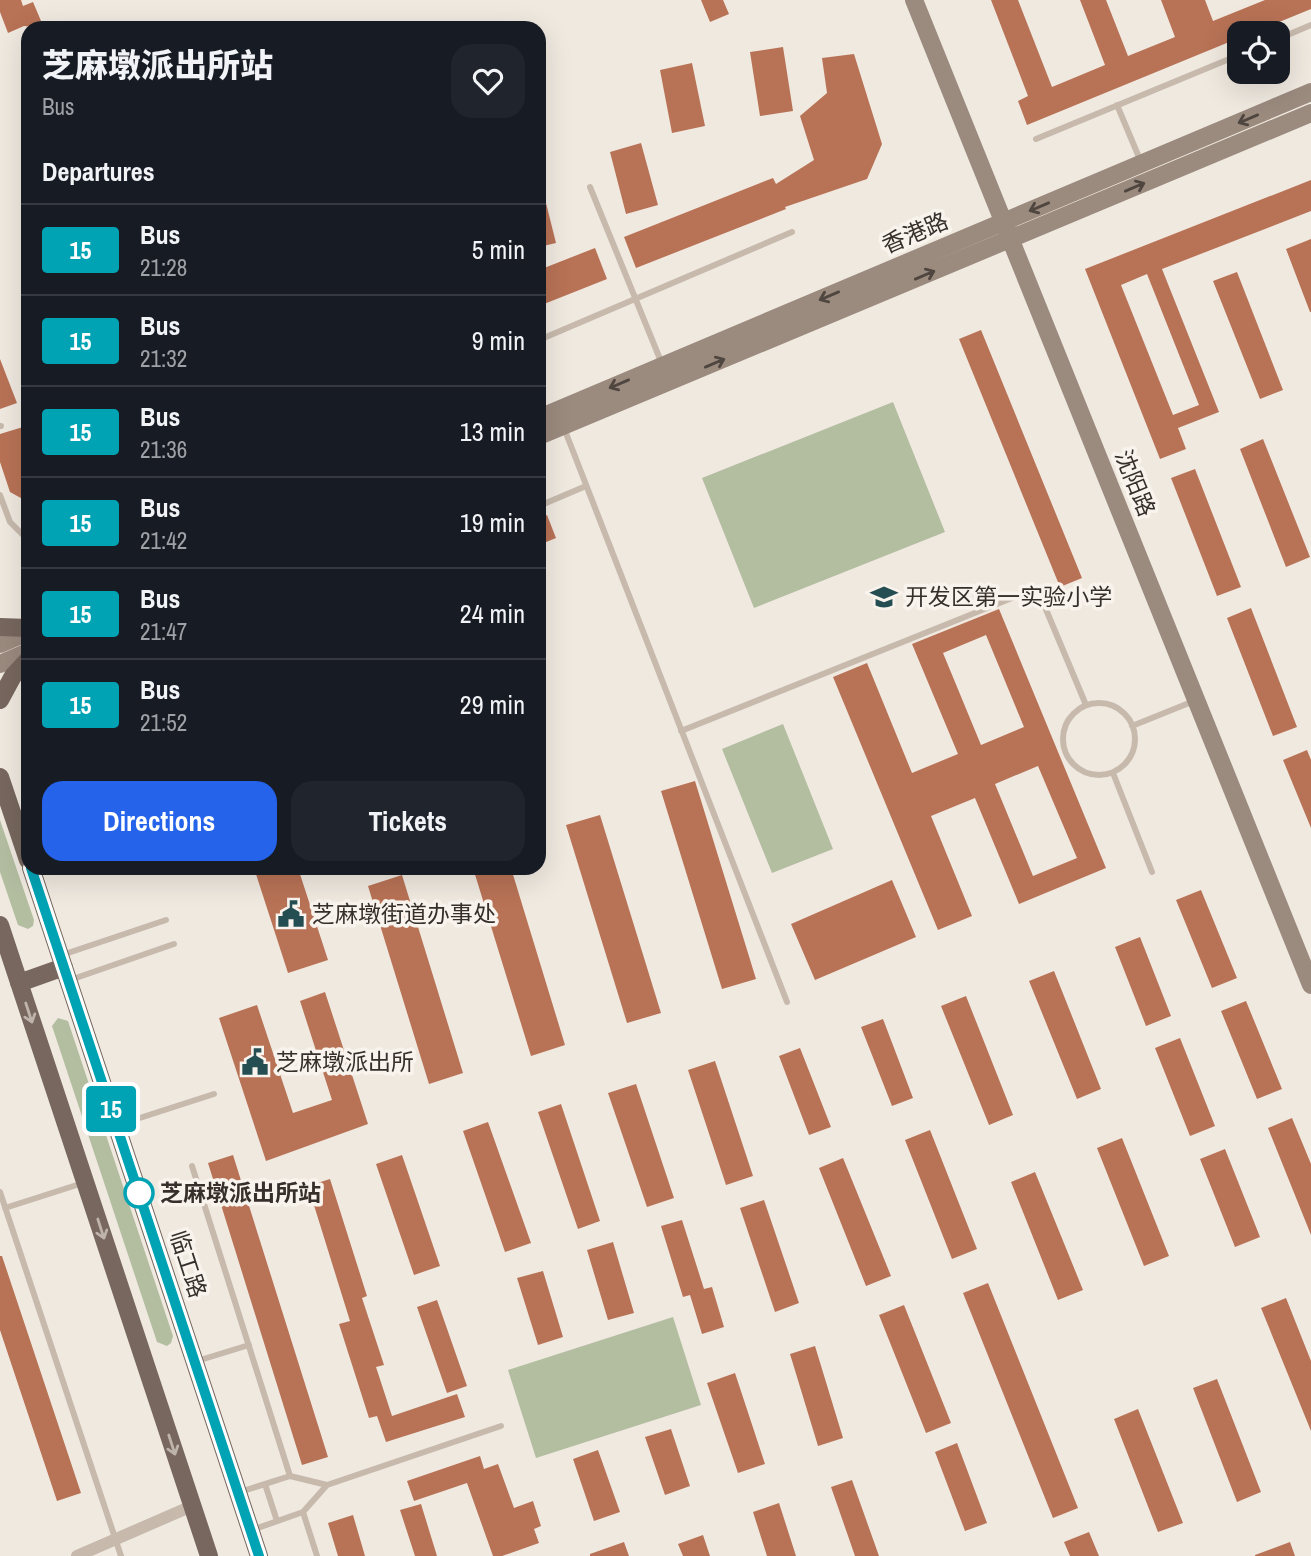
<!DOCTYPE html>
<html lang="en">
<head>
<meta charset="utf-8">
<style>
	body { margin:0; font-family:"Archivo Narrow","Noto Sans SC",sans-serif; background:#20242c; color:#f1f3f6; height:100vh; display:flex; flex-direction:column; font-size:26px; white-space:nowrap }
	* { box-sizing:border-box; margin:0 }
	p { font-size:23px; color:#9ea1a6 }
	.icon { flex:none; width:38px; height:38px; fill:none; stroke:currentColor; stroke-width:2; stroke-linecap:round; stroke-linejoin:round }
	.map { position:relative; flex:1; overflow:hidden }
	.sheet { position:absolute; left:21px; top:21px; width:525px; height:854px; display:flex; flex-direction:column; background:#171b24; border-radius:21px; box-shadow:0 7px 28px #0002 }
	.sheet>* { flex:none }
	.badge { padding:0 14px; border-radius:5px; font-size:24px; line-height:46px }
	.controls { position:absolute; left:1227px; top:21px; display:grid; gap:14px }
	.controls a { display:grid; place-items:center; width:63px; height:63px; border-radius:14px; background:#171b24; box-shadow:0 7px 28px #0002; font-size:35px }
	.map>.badge { position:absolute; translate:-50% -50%; box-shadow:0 0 0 4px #fff }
	h2 { padding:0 21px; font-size:26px; line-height:63px }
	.round { display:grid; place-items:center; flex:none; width:74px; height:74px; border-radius:21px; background:#20242c }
	.summary { display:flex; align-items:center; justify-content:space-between; height:119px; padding:0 21px }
	h1 { font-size:33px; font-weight:800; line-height:52px }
	.primary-button { display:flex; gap:14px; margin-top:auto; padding:14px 21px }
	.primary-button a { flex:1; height:80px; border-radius:21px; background:#2563eb; color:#fff; font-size:28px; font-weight:800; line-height:80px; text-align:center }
	.primary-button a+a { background:#20242c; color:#f1f3f6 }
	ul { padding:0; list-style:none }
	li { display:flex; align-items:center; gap:21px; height:91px; padding:0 21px; border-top:2px solid #363941 }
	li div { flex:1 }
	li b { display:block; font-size:26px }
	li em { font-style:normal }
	li .badge { min-width:77px; font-weight:700; text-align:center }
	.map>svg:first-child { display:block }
</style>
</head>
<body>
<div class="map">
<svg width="1311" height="1556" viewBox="0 0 1311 1556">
	<rect width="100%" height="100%" fill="#f0e9e0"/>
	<path fill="#b3bea1" d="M893,402L945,532L754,608L702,478Z
		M783,724L833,849L772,873L722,749Z
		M0,820L34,920L33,926L28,929L18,925L0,872Z
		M58,1018L68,1021L173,1336L171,1343L167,1346L157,1342L52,1026Z
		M673,1317L701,1405L536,1458L508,1370Z"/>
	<path fill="#b87256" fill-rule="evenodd" d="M0,0H21L23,6L33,2L44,28L24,26L8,33L0,12Z
		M701,0H723L729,14L710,22Z
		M991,0H1018L1052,87L1105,65L1080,0H1106L1128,56L1175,37L1161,0H1205L1213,21L1265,0H1311V9L1252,33H1239V38L1027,125L1018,101L1028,96Z
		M783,47L793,111L760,116L750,52Z
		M854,54L882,144L867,179L785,207L786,209L636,268L624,237L773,178L776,184L814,160L800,116L827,93L822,58Z
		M692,63L705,126L672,133L660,70Z
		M641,143L658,205L626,214L610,152Z
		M1311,180V211L1162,269L1219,412L1178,428L1186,449L1160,459L1085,269ZM1147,274L1199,405L1173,415L1121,285Z
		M539,191H543L556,243L539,247Z
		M1311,239V312H1310L1286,249Z
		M595,248L607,279L539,306V270Z
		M1237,272L1283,390L1260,399L1213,281Z
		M981,330L1082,578L1060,587L959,339Z
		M0,359L17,403L0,409Z
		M23,427L28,442V502L10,492L0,462V434Z
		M1263,439L1310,557L1286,567L1240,449Z
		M1195,469L1241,587L1217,596L1171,478Z
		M547,515L556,538L539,545V519Z
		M1251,608L1297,727L1273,736L1227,618Z
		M999,609L1106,868L1019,904L975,798L931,816L972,916L938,930L833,677L867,663L912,773L958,754L912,644ZM986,635L1024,727L981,745L943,653ZM1038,766L1077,858L1033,876L995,784Z
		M1307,750L1311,760V828L1283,760Z
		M695,781L756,979L722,989L661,791Z
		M600,815L661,1013L627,1023L566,825Z
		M254,868H298L328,960L288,973Z
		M473,868H511L565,1045L531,1056Z
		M402,875L463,1073L429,1084L368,886Z
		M892,880L916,937L815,980L791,924Z
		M1201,890L1237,978L1212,988L1176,900Z
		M1140,937L1171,1016L1146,1026L1115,947Z
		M1054,971L1101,1089L1077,1099L1029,981Z
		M325,992L368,1124L266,1161L219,1018L257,1005L293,1113L332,1100L300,1001Z
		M966,996L1013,1115L989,1125L941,1006Z
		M1246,1001L1282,1089L1257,1099L1221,1011Z
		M883,1019L913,1098L892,1106L861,1027Z
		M1180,1038L1215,1126L1190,1136L1155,1048Z
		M800,1048L831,1127L809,1135L779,1056Z
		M715,1061L753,1176L726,1185L688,1070Z
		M636,1084L674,1198L647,1207L608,1093Z
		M561,1104L600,1221L578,1229L538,1112Z
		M1292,1118L1311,1164V1235L1268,1128Z
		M488,1122L531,1243L505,1252L463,1131Z
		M930,1130L977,1249L952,1259L905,1140Z
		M1122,1138L1169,1256L1144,1266L1097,1148Z
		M1225,1149L1260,1237L1235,1247L1200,1159Z
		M233,1155L328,1457L302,1465L208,1163Z
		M402,1155L440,1266L414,1275L376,1164Z
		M843,1158L891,1276L866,1286L819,1168Z
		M1035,1172L1083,1290L1058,1300L1011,1182Z
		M330,1179L367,1296L362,1298L384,1365L376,1367L392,1416L457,1394L465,1417L386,1442L377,1416L369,1418L339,1324L350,1321L308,1186Z
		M764,1200L799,1303L775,1312L740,1208Z
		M682,1220L704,1289L712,1287L724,1327L702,1334L690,1295L683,1297L661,1226Z
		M613,1242L634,1313L608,1320L587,1250Z
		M0,1256H2L81,1493L57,1501L0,1330Z
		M543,1271L563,1337L538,1345L517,1278Z
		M988,1283L1078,1508L1053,1518L963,1293Z
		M1286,1298L1311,1361V1431L1261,1308Z
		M437,1300L467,1386L447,1393L417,1307Z
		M904,1305L951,1423L926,1433L879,1315Z
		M815,1346L843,1438L818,1446L790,1354Z
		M735,1373L765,1464L738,1473L707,1383Z
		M1217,1379L1261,1492L1237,1502L1193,1388Z
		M1138,1409L1183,1523L1158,1532L1114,1419Z
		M671,1429L690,1486L665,1495L645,1437Z
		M957,1443L987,1523L965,1531L935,1452Z
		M598,1450L620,1512L594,1521L573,1459Z
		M480,1456L484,1469L498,1464L514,1508L533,1501L541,1526L534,1529L539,1543L502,1556H493L467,1483L414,1501L407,1481Z
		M852,1480L879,1556H855L831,1487Z
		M779,1503L796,1556H767L753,1512Z
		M421,1504L437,1556H415L400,1510Z
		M353,1515L365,1556H338L328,1523Z
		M1089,1532L1099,1556H1070L1064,1542Z
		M703,1535L710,1556H683L678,1544Z
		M624,1542L629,1556H590V1554Z
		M1290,1542L1295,1556H1255V1555Z"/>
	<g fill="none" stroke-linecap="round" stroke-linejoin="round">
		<path stroke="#c7baad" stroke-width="6" d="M1278,39L1311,25
			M1117,105L1141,162
			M1036,139L1239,55
			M590,187L662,364
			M539,340L792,232
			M0,426H1
			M564,428L787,1002
			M0,495L10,522L28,540
			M539,506L586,486
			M1063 739a36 36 0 1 1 72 0a36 36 0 1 1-72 0Z
			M1132,726L1194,701
			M681,731L1037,588L1086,705
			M1113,773L1152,872
			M62,955L166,920
			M70,980L174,944
			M118,1125L214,1094
			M192,1166L290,1476
			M0,1192L121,1556
			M5,1208L83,1183
			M197,1361L249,1345
			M265,1484L277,1521
			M327,1485L501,1426
			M240,1492L290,1476L327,1485L303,1512L252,1530
			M303,1512L317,1556"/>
		<path stroke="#c7baad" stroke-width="12" d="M77,1556L192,1506"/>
		<path stroke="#9b8a7e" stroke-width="18" d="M914,0L1311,985
			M539,418L1311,92
			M539,436L1311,113
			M0,644L28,632
			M0,664L28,652"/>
		<path stroke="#77675e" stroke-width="18" d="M0,627L28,628
			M0,700L13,676L28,660
			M0,777L28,860
			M31,868L259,1556
			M0,925L209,1556
			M19,983L64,967"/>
	</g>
	<defs><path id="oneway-shaft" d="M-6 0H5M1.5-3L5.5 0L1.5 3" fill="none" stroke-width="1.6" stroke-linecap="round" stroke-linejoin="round" transform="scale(1.75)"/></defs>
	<g stroke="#4f4640">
		<use href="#oneway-shaft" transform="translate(1248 119) rotate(157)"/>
		<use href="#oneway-shaft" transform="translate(1135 187) rotate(-23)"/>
		<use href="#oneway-shaft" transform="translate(1039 207) rotate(157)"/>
		<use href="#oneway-shaft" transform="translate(925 275) rotate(-23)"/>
		<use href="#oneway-shaft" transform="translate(829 296) rotate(157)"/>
		<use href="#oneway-shaft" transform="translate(715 363) rotate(-23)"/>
		<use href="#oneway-shaft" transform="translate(619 384) rotate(157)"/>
	</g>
	<g stroke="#beb4ac">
		<use href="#oneway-shaft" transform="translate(29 1013) rotate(72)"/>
		<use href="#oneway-shaft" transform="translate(101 1229) rotate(72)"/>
		<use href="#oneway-shaft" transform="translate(172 1445) rotate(72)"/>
	</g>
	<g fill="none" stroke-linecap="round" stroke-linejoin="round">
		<defs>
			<path id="line" d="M31,868L259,1556"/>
		</defs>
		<use href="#line" stroke="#fff" stroke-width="16"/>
		<use href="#line" stroke="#00a3b4" stroke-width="10"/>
	</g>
	<defs>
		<symbol id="school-bare" viewBox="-9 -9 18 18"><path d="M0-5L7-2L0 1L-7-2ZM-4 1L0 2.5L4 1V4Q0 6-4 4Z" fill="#254e53" stroke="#f8f3ec" stroke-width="2.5" paint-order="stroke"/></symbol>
		<symbol id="civic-bare" viewBox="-9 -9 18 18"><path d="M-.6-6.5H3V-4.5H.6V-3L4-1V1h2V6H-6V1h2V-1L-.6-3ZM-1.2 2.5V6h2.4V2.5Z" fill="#254e53" stroke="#f8f3ec" stroke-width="2.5" paint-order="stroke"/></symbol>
	</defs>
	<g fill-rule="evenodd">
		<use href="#school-bare" x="865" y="578" width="38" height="38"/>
		<use href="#civic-bare" x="272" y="895" width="38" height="38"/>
		<use href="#civic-bare" x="236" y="1043" width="38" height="38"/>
	</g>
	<circle fill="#fff" stroke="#00a3b4" stroke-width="3.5" cx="139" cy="1193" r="14"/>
	<g text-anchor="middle" stroke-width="7" stroke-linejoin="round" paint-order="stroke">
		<g font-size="23" fill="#362f2b" stroke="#f8f3ec">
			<text transform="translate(915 233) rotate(-23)" y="8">香港路</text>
			<text transform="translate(1135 483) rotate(68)" y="8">沈阳路</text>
			<text transform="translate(188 1264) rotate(72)" y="8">临工路</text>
		</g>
		<g font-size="23" fill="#362f2b" stroke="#f8f3ec" text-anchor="start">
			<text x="905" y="605">开发区第一实验小学</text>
			<text x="312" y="922">芝麻墩街道办事处</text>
			<text x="276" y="1070">芝麻墩派出所</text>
		</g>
		<g font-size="23" font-weight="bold" fill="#362f2b" stroke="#f8f3ec" text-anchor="start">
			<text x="160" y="1201">芝麻墩派出所站</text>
		</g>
	</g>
</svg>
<div class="controls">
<a><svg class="icon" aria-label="locate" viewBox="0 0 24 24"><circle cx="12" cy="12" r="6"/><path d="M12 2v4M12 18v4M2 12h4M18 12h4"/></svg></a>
</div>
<b class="badge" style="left:111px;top:1109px;background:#00a3b4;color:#fff">15</b>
<section class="sheet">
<div class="summary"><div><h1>芝麻墩派出所站</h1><p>Bus</p></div><a class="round"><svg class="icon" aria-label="heart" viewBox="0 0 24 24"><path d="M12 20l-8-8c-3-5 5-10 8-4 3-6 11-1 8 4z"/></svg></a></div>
<h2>Departures</h2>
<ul>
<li><span class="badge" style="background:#00a3b4;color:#fff">15</span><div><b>Bus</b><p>21:28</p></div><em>5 min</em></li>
<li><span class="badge" style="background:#00a3b4;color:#fff">15</span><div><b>Bus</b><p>21:32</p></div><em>9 min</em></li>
<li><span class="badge" style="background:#00a3b4;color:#fff">15</span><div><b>Bus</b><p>21:36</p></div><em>13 min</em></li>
<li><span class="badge" style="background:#00a3b4;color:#fff">15</span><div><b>Bus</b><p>21:42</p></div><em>19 min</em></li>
<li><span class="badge" style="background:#00a3b4;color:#fff">15</span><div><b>Bus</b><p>21:47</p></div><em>24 min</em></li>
<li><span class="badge" style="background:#00a3b4;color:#fff">15</span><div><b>Bus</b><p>21:52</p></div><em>29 min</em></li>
</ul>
<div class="primary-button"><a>Directions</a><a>Tickets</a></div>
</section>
</div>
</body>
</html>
